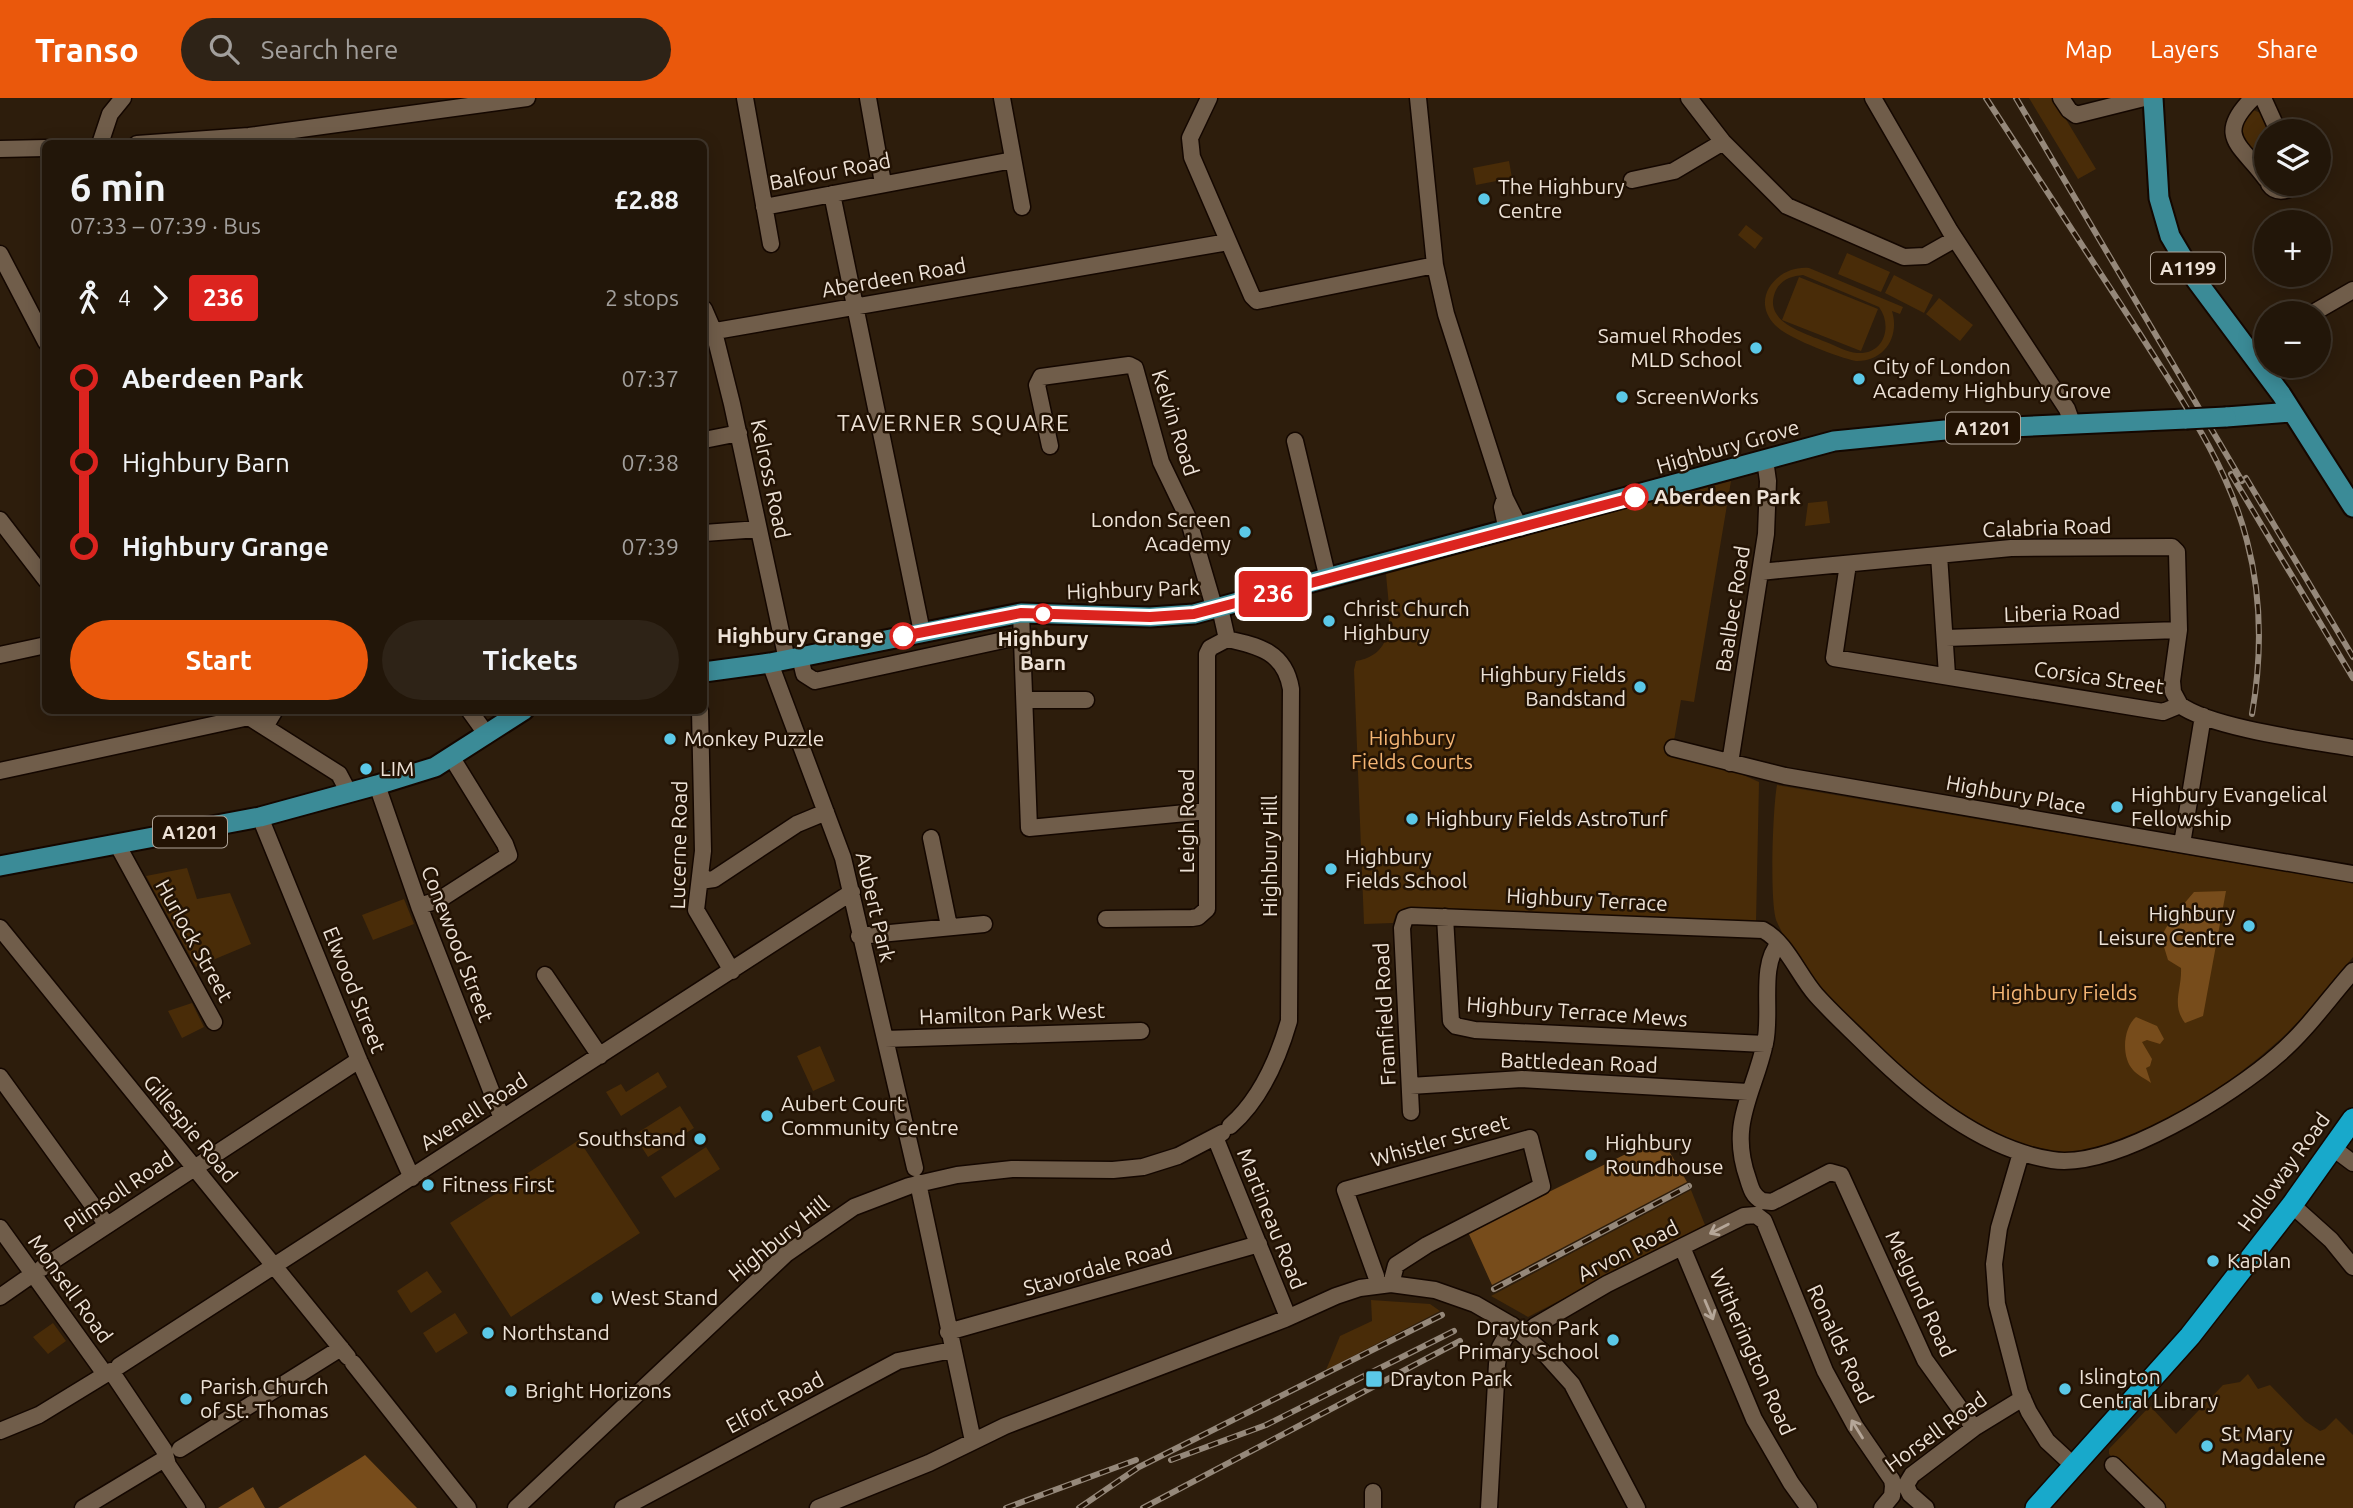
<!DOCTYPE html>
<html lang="en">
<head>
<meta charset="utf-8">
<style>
	body { margin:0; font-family:Ubuntu,sans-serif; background:#2e2317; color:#f1f3f6; height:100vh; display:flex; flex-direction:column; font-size:26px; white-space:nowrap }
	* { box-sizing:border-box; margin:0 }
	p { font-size:23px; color:#a29f9c }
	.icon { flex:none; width:38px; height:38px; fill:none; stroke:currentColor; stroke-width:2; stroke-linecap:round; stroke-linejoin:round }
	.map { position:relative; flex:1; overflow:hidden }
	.sheet { position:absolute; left:42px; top:42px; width:665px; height:574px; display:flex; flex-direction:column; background:#221609; border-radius:10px; box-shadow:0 4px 18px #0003,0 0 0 2px #3f352a }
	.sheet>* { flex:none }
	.badge { padding:0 14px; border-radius:5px; font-size:24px; line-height:46px }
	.fabs { position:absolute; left:2254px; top:21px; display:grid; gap:14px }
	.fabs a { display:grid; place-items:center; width:77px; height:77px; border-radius:50%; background:#221609; box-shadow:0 4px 18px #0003,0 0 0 2px #3f352a; font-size:35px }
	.map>.badge { position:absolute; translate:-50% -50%; box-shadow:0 0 0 4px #fff }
	.legs { display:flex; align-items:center; gap:10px; height:77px; padding:0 28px; font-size:23px }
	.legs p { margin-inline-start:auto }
	.summary { display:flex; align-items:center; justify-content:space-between; height:119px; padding:0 28px }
	h1 { font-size:38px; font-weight:700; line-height:52px }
	.action { display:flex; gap:14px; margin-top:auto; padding:14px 28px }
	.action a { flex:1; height:80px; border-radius:42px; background:#ea580c; color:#fff; font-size:28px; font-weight:700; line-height:80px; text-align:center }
	.action a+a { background:#2e2317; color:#f1f3f6 }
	ul { padding:0 28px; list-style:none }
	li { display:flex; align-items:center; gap:24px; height:84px; font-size:26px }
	li i { display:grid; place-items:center; width:10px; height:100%; margin:0 9px; background:currentColor }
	li i::after { content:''; width:18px; height:18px; margin:-9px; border:5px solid; border-radius:50%; background:#221609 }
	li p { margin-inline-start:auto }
	li:first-child i { background:linear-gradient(#0000 50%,currentColor 0) }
	li:last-child i { background:linear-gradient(currentColor 50%,#0000 0) }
	header { display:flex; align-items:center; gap:42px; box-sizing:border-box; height:98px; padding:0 35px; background:#ea580c; color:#fff }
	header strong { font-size:33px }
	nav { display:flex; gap:38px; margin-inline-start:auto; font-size:24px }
	.search { width:490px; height:63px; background:#2e2317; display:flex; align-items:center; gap:18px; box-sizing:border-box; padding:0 24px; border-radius:38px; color:#a29f9c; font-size:26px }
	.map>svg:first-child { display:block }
</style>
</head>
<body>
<header>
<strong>Transo</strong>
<div class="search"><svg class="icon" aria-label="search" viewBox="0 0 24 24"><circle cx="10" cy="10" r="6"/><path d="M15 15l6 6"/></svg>Search here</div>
<nav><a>Map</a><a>Layers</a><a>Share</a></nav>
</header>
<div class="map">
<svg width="2353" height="1410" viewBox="0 0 2353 1410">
	<rect width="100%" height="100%" fill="#2d1d0c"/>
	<path fill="#492c08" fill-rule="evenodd" d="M2029,0H2053L2096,71L2078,81Z
		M2251,11L2263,16L2270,33H2266V70C2247,47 2230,39 2251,11Z
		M1509,63L1512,80L1476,87L1473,70Z
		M1746,127L1763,140L1755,151L1738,137Z
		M1847,155L1890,174L1881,194L1838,176Z
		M1809,170L1903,209L1900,216L1892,213C1900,239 1884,264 1856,263C1837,259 1787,240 1775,227C1749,200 1778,167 1809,170ZM1803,177L1879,209C1893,228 1884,257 1857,255C1847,254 1836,248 1826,244C1805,235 1761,224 1776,192C1782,181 1792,178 1803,177Z
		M1894,177L1933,197L1924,215L1885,195Z
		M1799,179L1878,211L1861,253L1782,222Z
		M1939,200L1973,227L1960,243L1926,216Z
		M1731,383L1694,604L1681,602L1672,654L1723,668L1759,684L1756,824L1405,810L1396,816L1393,825L1364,826L1354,572L1356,563C1401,556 1388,509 1386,475Z
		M1827,403L1830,425L1805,428L1808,405Z
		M1777,687L2353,785V859C2332,884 2311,911 2287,935C2235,984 2144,1046 2072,1054C1983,1064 1810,901 1777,824C1769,806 1773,708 1777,687Z
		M187,770L197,801L230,795L251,846L196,869L146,778Z
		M404,801L414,826L373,842L362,817Z
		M192,905L204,929L182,940L168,913Z
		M820,948L835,983L813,993L797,958Z
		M658,974L667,989L621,1018L606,994L621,986L626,994Z
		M680,1008L694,1030L648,1059L634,1037Z
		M579,1042L640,1135L511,1219L450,1125Z
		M706,1049L720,1071L675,1100L661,1079Z
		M1691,1092L1705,1127L1528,1219L1491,1198Z
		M427,1173L442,1194L411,1215L397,1193Z
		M1371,1202L1430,1206L1440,1213L1326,1272L1340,1238L1372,1223Z
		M455,1215L468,1235L436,1255L423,1235Z
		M53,1225L66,1243L48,1256L33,1239Z
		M2248,1276L2258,1291L2270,1287L2305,1323L2320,1333L2325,1331L2336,1320L2353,1337V1410H2165L2109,1356V1351L2150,1308L2176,1336L2223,1287L2240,1284Z"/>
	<path fill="#774c1b" d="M2226,793L2203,918L2185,925C2171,906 2182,892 2181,870L2168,862L2161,839L2171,821L2194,794Z
		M2136,919L2157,928L2164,941L2160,946L2147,942L2142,944L2152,961L2150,968L2146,970L2151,985C2146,981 2137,977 2133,972C2121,959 2123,930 2136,919Z
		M1636,1051L1669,1053L1687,1084L1492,1187L1468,1134Z
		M365,1357L417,1410H278L359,1361Z
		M253,1389L265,1410H218Z"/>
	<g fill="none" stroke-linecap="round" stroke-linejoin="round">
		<defs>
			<path id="minor" d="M745,0L771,146
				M868,0L883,85
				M1002,0L1022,109
				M1209,0L1190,40L1192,59L1252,198L1257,203L1435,167
				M1418,0L1435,167L1446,216L1505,400
				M1689,0L1723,44L1787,108L1904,159L1925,158L1955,141
				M1873,0L1950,133L2067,311L2072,325
				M2061,0L2069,12L2076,17L2144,0
				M2253,0C2213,39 2243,48 2266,81
				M2263,0L2278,33
				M100,46L110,16L123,0
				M137,46L249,38L527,0
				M0,51L46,50
				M1632,82L1674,73L1723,44
				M2269,86C2277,98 2291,91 2301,86
				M832,96L922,534
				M764,109L1013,62
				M0,156L46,244
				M704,211L714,234L732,306L787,562
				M2313,215L2353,192
				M704,235L1228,144
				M704,342L739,335
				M1295,343L1328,481
				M1050,348L1037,287L1041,279L1129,267L1135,270L1161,364L1188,420L1215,512
				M0,422L46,482
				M1507,433L1502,409L1505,400L1520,430
				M704,435L759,431
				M1939,457L1947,577
				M1848,466L1834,560L2163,614L2180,607C2211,630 2312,643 2353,650
				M1760,474L2011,450L2172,449L2177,454L2179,532L2172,583L2173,594L2180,607
				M1220,510L1227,541C1259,548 1285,554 1291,591L1289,923C1278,961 1261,1001 1230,1028
				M1021,515L1029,730L1207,713
				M1946,540L2179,532
				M0,557L46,547
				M800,559L804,576L815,583L1022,538
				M770,565L843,760L915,1070
				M1025,602H1086
				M469,612L487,637
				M700,612L703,753L696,812L732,873
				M241,614L339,676L349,695
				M265,629L275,612
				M1673,650L1785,678L2353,776
				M1730,665L1766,436L1768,383L1765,362
				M0,673L249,619
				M377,687L419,808L501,1018
				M260,719L359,962L412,1080
				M931,740L949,828
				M117,746L214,924
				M2182,746L2203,618
				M700,783L714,781L797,726L826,714
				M419,808L439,802L509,757L505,746L452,660
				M1445,819L1451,923L1456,928L1475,932L1765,946
				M1106,821L1192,820L1198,819L1207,811V556L1210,550L1227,541
				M0,830L348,1259
				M859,838L984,826
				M1779,846C1759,866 1772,917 1765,945C1754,996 1728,1025 1748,1081C1751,1091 1753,1098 1762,1103L1772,1104L1830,1074L1841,1077L1925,1262L1974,1330
				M545,877L600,958
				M885,941L1141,933
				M0,979L107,1127
				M1410,988L1522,981L1748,994
				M1411,1014L1402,830L1405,820L1411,818L1763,832C1786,844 1799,878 1816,897C1833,916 1852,933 1869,950C1919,999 1982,1051 2052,1062C2114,1072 2234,996 2279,956C2307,932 2329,900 2353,873
				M1215,1039L1288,1219
				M2333,1050L2353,1065
				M2021,1055L1999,1130L1994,1166L1997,1206L2020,1294L2029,1314L2047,1343L2073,1367
				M918,1085L973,1343
				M2292,1107L2331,1142L2353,1169
				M0,1130L105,1276
				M1682,1149L1754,1321L1791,1385L1809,1410
				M42,1170L359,962
				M1376,1178L1345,1092L1530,1040L1542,1088L1427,1147L1396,1167L1391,1186
				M0,1199L33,1176
				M948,1234L1259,1146
				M1525,1237L1535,1228L1607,1186L1744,1118L1756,1117L1764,1123L1825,1273L1855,1328L1892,1382L1893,1388
				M353,1265L468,1410
				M119,1268L852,794
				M0,1333L39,1317L111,1273L164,1352L168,1367L197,1410
				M180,1351L341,1250
				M2113,1367L2157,1410
				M1906,1387L1912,1377L1974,1330L2023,1300
				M1906,1387L1910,1396L1926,1410
				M83,1410L166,1360
				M516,1410L786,1156L854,1109L909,1088L957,1077L1012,1071L1113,1072L1143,1069L1178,1058L1222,1035
				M623,1410L898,1263L952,1252
				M818,1410L929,1365L1005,1328L1285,1221L1336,1198L1360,1190L1391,1186L1435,1192L1475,1206L1513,1228L1545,1256L1572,1286L1637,1410
				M1373,1410V1394
				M1489,1410L1497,1266L1500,1249L1512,1227
				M1882,1410L1892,1398L1893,1388"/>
			<path id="major" d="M2153,0L2159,100L2170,138L2196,182L2281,296L2353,409
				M2226,319L2292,314
				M704,574L770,565L1021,515L1150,519L1194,516L1834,343L1945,332L2186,321
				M0,768L260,719L377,687L435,669L524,612"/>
			<path id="highway" d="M2036,1410L2190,1238L2292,1107L2353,1021"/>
		</defs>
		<use href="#minor" stroke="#140700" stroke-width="19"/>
		<use href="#major" stroke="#140700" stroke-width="23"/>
		<use href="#highway" stroke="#140700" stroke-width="24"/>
		<use href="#minor" stroke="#705d4a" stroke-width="16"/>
		<use href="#major" stroke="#3b8b97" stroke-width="19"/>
		<use href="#highway" stroke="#18a9cb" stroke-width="21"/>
		<defs>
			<path id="rail" d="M1986,0C2037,79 2089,157 2140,236C2181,301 2228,367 2247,443C2262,500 2262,558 2252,616
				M2016,0L2242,383
				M2231,376L2353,580
				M2246,380L2353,559
				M1494,1191L1689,1088
				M1171,1362L1266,1327L1454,1233
				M1006,1410L1136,1362
				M1079,1410L1139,1369L1442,1217
				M1143,1410L1460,1243"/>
		</defs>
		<use href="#rail" stroke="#95887a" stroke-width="6"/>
		<use href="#rail" stroke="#231304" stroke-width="3.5" stroke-dasharray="10" stroke-linecap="butt"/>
		<defs>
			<path id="major-bridge" d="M2186,321L2226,319"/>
		</defs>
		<use href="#major-bridge" stroke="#140700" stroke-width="23" stroke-linecap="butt"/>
		<use href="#major-bridge" stroke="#3b8b97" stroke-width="19"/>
	</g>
	<defs><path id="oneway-shaft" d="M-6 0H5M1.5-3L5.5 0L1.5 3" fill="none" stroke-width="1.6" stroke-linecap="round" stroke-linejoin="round" transform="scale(1.75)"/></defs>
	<g stroke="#b5a698">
		<use href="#oneway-shaft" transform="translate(1719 1131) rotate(153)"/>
		<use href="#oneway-shaft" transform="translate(1709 1212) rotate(67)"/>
		<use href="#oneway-shaft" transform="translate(1857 1331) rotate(-122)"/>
	</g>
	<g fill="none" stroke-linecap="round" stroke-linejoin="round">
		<defs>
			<path id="line-1" d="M903,538L1021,515L1150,519L1194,516L1635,399"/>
		</defs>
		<use href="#line-1" stroke="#fff" stroke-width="16"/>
		<use href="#line-1" stroke="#dc241f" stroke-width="10"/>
	</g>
	<g fill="#5bc8e7" stroke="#231304" stroke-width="2.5">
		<circle cx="1484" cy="101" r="7"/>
		<circle cx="1756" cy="250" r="7"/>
		<circle cx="1859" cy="281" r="7"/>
		<circle cx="1622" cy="299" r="7"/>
		<circle cx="1245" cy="434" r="7"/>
		<circle cx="1329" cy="523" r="7"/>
		<circle cx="1640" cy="589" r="7"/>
		<circle cx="670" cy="641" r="7"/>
		<circle cx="366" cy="671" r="7"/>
		<circle cx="2117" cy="709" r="7"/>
		<circle cx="1412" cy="721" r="7"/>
		<circle cx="1331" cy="771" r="7"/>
		<circle cx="2249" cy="828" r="7"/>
		<circle cx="767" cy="1018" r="7"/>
		<circle cx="700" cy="1041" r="7"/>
		<circle cx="1591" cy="1057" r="7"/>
		<circle cx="428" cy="1087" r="7"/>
		<circle cx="2213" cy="1163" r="7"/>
		<circle cx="597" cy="1200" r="7"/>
		<circle cx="488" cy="1235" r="7"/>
		<circle cx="1613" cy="1242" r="7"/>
		<rect x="1365" y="1272" width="18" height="18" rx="3.5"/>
		<circle cx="2065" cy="1291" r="7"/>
		<circle cx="511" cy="1293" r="7"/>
		<circle cx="186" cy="1301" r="7"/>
		<circle cx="2207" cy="1348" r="7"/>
	</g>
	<g fill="#fff" stroke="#dc241f" stroke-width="3.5">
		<circle cx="1635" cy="399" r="12"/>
		<circle cx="1043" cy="516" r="9"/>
		<circle cx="903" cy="538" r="12"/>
	</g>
	<g text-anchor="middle" stroke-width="5" stroke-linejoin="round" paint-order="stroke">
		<g fill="#231304" stroke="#b0a498" stroke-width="2">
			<rect x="2151" y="154.5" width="74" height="31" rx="5"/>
			<rect x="1946" y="314.5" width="74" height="31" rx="5"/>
			<rect x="153" y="718.5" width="74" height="31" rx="5"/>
		</g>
		<g font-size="19" font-weight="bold" fill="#ede2d7">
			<text x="2188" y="177">A1199</text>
			<text x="1983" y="337">A1201</text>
			<text x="190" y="741">A1201</text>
		</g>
		<g font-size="21" fill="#ede2d7" stroke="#231304">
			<text transform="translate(830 74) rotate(-11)" y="7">Balfour Road</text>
			<text transform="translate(894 180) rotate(-10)" y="7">Aberdeen Road</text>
			<text transform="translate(1175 325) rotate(72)" y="7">Kelvin Road</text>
			<text transform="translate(1728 349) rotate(-16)" y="7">Highbury Grove</text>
			<text transform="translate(770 381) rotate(78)" y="7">Kelross Road</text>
			<text transform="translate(2047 430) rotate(-2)" y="7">Calabria Road</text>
			<text transform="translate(1133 492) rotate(-2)" y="7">Highbury Park</text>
			<text transform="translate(1733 511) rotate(-81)" y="7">Baalbec Road</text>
			<text transform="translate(2062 515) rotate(-2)" y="7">Liberia Road</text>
			<text transform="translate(2099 580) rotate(8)" y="7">Corsica Street</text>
			<text transform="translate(2016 697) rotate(10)" y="7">Highbury Place</text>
			<text transform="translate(1187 723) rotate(-90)" y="7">Leigh Road</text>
			<text transform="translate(679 747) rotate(-89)" y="7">Lucerne Road</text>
			<text transform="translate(1270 758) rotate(-90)" y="7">Highbury Hill</text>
			<text transform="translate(1587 802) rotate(3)" y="7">Highbury Terrace</text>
			<text transform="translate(875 809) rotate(77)" y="7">Aubert Park</text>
			<text transform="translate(194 843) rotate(61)" y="7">Hurlock Street</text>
			<text transform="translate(457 846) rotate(69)" y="7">Conewood Street</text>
			<text transform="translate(354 892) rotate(68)" y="7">Elwood Street</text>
			<text transform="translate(1577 914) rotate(4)" y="7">Highbury Terrace Mews</text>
			<text transform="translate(1012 916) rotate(-2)" y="7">Hamilton Park West</text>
			<text transform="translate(1385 916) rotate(-93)" y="7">Framfield Road</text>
			<text transform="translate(1579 965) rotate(2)" y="7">Battledean Road</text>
			<text transform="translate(474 1014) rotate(-33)" y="7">Avenell Road</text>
			<text transform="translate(190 1031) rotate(50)" y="7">Gillespie Road</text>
			<text transform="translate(1440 1043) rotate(-16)" y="7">Whistler Street</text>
			<text transform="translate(2284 1074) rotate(-54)" y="7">Holloway Road</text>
			<text transform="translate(119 1094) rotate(-34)" y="7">Plimsoll Road</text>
			<text transform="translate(1271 1121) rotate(68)" y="7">Martineau Road</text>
			<text transform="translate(779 1141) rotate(-39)" y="7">Highbury Hill</text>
			<text transform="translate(1628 1153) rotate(-27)" y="7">Arvon Road</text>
			<text transform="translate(1098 1170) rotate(-16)" y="7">Stavordale Road</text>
			<text transform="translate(70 1191) rotate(54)" y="7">Monsell Road</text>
			<text transform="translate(1920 1196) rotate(65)" y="7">Melgund Road</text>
			<text transform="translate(1840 1246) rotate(65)" y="7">Ronalds Road</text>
			<text transform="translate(1752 1254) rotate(66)" y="7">Witherington Road</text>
			<text transform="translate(775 1305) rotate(-28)" y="7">Elfort Road</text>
			<text transform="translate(1936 1334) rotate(-36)" y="7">Horsell Road</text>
		</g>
		<g font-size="21" fill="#ede2d7" stroke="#231304" text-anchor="start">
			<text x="1498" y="96">The Highbury<tspan x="1498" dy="24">Centre</tspan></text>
			<text x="1742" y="245" text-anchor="end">Samuel Rhodes<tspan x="1742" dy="24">MLD School</tspan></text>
			<text x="1873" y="276">City of London<tspan x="1873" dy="24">Academy Highbury Grove</tspan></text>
			<text x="1636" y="306">ScreenWorks</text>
			<text x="1231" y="429" text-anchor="end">London Screen<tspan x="1231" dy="24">Academy</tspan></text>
			<text x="1343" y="518">Christ Church<tspan x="1343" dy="24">Highbury</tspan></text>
			<text x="1626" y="584" text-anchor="end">Highbury Fields<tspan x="1626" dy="24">Bandstand</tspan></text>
			<text x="684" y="648">Monkey Puzzle</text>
			<text x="380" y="678">LIM</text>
			<text x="2131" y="704">Highbury Evangelical<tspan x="2131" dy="24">Fellowship</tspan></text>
			<text x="1426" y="728">Highbury Fields AstroTurf</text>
			<text x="1345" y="766">Highbury<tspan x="1345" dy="24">Fields School</tspan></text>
			<text x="2235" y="823" text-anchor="end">Highbury<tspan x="2235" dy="24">Leisure Centre</tspan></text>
			<text x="781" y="1013">Aubert Court<tspan x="781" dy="24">Community Centre</tspan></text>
			<text x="686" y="1048" text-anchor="end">Southstand</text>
			<text x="1605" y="1052">Highbury<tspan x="1605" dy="24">Roundhouse</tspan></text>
			<text x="442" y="1094">Fitness First</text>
			<text x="2227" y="1170">Kaplan</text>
			<text x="611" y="1207">West Stand</text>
			<text x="1599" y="1237" text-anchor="end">Drayton Park<tspan x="1599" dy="24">Primary School</tspan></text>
			<text x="502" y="1242">Northstand</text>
			<text x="2079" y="1286">Islington<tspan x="2079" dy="24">Central Library</tspan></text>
			<text x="1390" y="1288">Drayton Park</text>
			<text x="200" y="1296">Parish Church<tspan x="200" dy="24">of St. Thomas</tspan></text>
			<text x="525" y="1300">Bright Horizons</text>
			<text x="2221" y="1343">St Mary<tspan x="2221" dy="24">Magdalene</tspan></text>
		</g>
		<g font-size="21" font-weight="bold" fill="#ede2d7" stroke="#231304" text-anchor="start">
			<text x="1654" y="406">Aberdeen Park</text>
			<text x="884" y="545" text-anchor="end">Highbury Grange</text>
			<text x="1043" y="548" text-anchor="middle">Highbury<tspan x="1043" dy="24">Barn</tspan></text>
		</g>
		<g font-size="21" fill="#f4b574" stroke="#231304">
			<text x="1412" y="647">Highbury<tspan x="1412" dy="24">Fields Courts</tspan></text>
			<text x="2064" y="902">Highbury Fields</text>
		</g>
		<g font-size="23" letter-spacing="2" fill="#ede2d7" stroke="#231304">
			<text x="954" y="333">TAVERNER SQUARE</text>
		</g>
	</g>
</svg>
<div class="fabs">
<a><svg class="icon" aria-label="layers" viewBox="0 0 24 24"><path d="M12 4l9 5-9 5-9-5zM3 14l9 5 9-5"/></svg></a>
<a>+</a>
<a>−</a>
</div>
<b class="badge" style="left:1273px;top:496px;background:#dc241f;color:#fff">236</b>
<section class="sheet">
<div class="summary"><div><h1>6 min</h1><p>07:33 – 07:39 · Bus</p></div><b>£2.88</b></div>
<div class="legs"><svg class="icon" aria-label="walk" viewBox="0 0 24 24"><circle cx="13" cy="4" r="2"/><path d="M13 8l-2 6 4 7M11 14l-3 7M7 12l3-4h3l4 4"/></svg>4<svg class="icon" aria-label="forward" viewBox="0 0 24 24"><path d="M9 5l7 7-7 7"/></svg><b class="badge" style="background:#dc241f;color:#fff">236</b><p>2 stops</p></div>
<ul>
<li><i style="color:#dc241f"></i><b>Aberdeen Park</b><p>07:37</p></li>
<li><i style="color:#dc241f"></i><span>Highbury Barn</span><p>07:38</p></li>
<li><i style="color:#dc241f"></i><b>Highbury Grange</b><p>07:39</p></li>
</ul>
<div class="action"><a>Start</a><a>Tickets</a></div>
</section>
</div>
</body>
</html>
